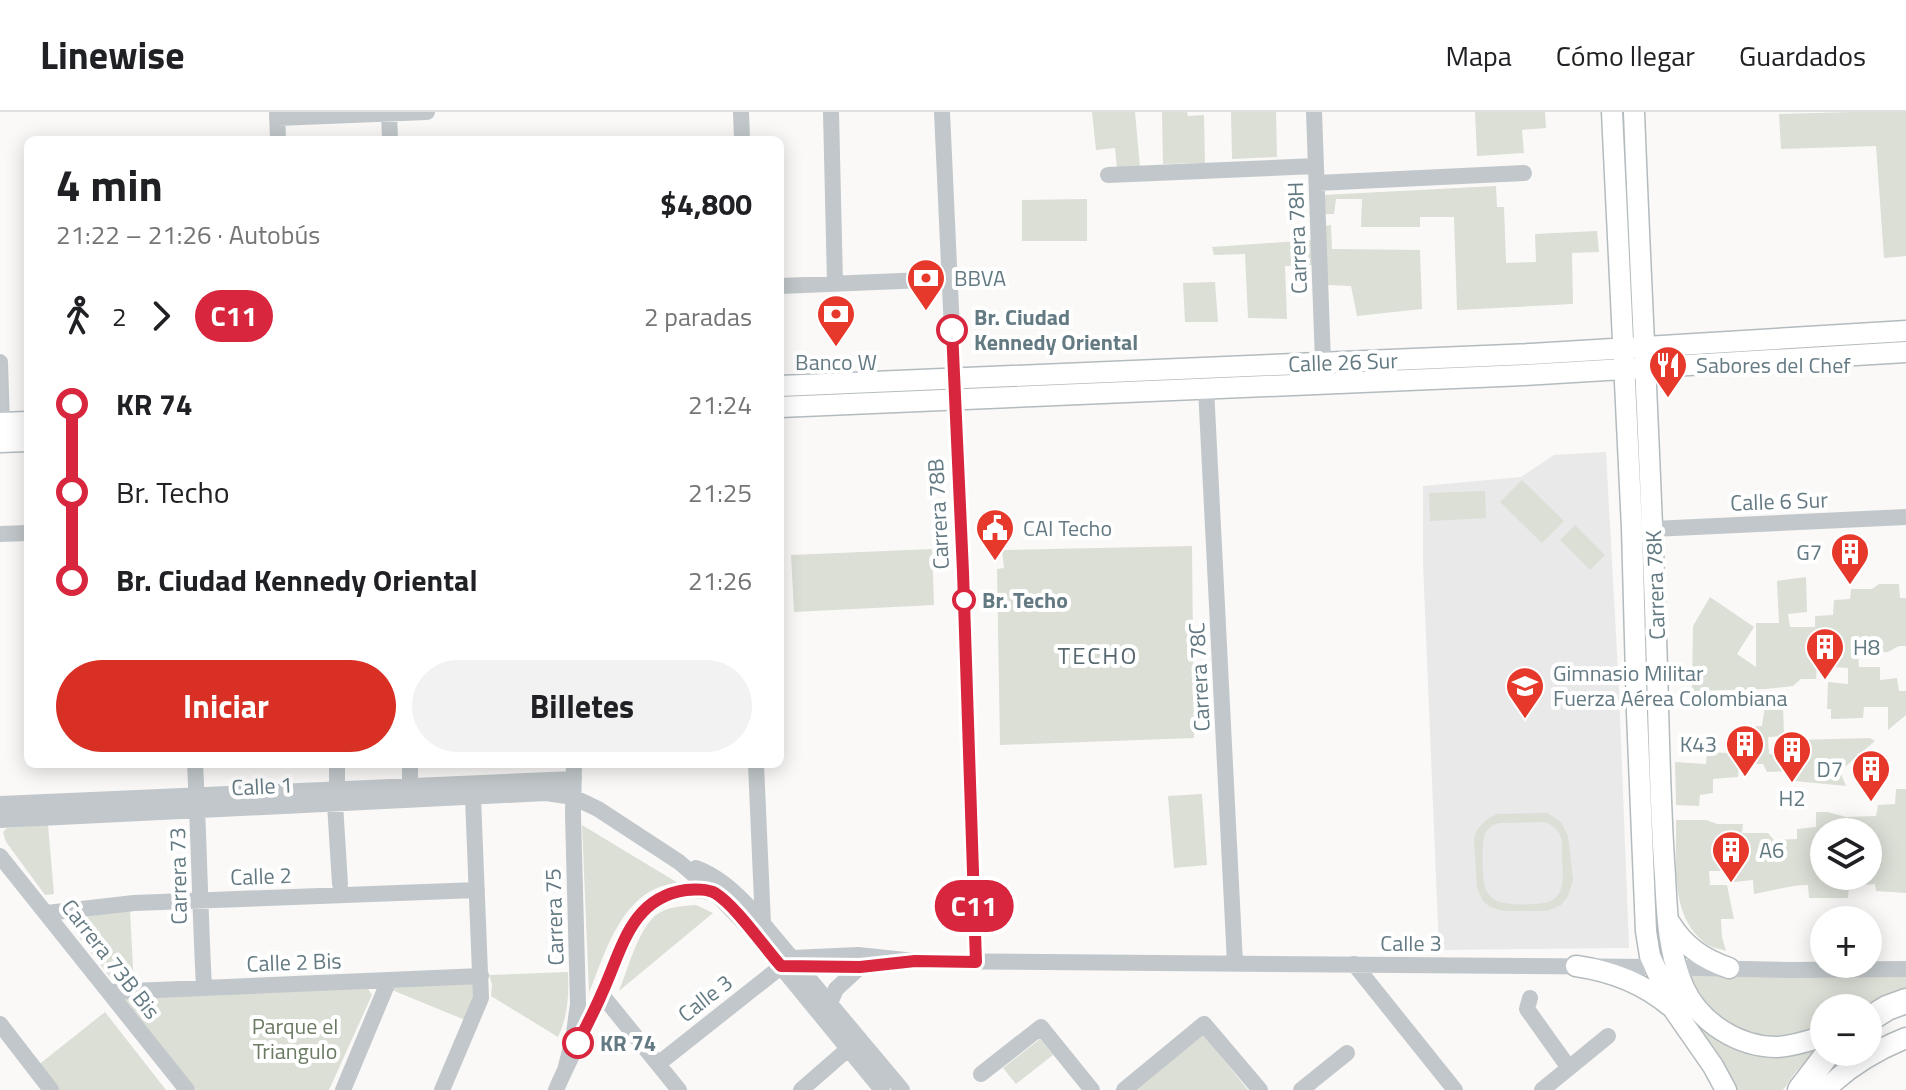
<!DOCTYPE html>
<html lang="es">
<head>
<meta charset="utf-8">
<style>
	body { margin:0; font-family:"Titillium Web",sans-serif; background:#f2f2f2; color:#202124; height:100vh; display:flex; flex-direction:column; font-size:30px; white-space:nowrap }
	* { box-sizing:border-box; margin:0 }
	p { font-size:26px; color:#757577 }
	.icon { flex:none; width:44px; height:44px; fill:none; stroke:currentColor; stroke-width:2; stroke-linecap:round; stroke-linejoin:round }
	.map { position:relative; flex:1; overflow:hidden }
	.details { position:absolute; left:24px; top:24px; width:760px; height:632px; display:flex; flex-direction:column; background:#fff; border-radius:12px; box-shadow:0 4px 20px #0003 }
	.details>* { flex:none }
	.badge { padding:0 16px; border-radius:26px; font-size:28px; line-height:52px }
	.fabs { position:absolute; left:1810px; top:706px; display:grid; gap:16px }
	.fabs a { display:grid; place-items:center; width:72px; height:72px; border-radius:50%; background:#fff; box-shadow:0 4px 20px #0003; font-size:40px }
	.map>.badge { position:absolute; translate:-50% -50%; box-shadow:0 0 0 4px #fff }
	.legs { display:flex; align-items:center; gap:12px; height:88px; padding:0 32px; font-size:26px }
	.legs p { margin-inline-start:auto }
	.headline { display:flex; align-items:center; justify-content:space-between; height:136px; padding:0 32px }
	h1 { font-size:44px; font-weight:700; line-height:60px }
	.primary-button { display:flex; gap:16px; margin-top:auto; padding:16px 32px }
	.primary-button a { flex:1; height:92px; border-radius:48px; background:#d93025; color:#fff; font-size:32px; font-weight:700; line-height:92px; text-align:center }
	.primary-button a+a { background:#f2f2f2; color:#202124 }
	ul { padding:0 32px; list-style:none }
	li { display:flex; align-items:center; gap:28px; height:88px; font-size:30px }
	li i { display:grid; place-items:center; width:12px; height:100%; margin:0 10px; background:currentColor }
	li i::after { content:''; width:20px; height:20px; margin:-10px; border:6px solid; border-radius:50%; background:#fff }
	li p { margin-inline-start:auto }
	li:first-child i { background:linear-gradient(#0000 50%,currentColor 0) }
	li:last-child i { background:linear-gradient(currentColor 50%,#0000 0) }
	header { display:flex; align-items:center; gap:48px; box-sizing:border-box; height:112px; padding:0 40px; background:#fff; border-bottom:2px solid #e0e0e0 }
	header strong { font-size:38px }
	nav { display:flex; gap:44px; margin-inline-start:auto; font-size:28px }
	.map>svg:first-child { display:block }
</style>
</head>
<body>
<header>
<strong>Linewise</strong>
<nav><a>Mapa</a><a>Cómo llegar</a><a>Guardados</a></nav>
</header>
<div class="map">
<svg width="1906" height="978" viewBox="0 0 1906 978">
	<rect width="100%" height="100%" fill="#faf9f7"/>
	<path fill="#e8e9e8" d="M1606,340L1619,578L1629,836L1439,838L1423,451V374L1521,365L1554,343Z"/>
	<path fill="#dbdfd6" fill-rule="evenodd" d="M1092,0H1135L1140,55L1117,57L1115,36L1096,38Z
		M1162,0H1187L1188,4L1204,3L1205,51L1163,52Z
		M1231,0H1276L1277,45L1232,47Z
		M1475,0H1545L1546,16L1522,18L1524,41L1477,44Z
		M1852,0H1906V144L1884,146L1876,34L1781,37L1779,2Z
		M1496,74L1497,95H1504L1506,151L1536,150L1535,122L1597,119L1599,140L1572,141L1573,192L1457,198L1454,105H1420V115H1361L1362,87H1336L1334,102H1323V83Z
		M1087,87V129H1022V88Z
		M1331,113L1332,137L1420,138L1422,197L1357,204L1351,174L1328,173L1323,114Z
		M1313,128L1312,153L1285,154L1287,207L1248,206L1245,142L1214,143L1212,135Z
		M1215,170L1218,210H1185L1183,171Z
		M1522,368L1564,409L1542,431L1500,390Z
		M1485,379L1486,406L1430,409L1429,381Z
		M1575,413L1605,443L1590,458L1560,428Z
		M1192,434L1194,626L1000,633L997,457L1004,456L1002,438Z
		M932,437L934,493L794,500L791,443Z
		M1806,465L1807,500L1788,502L1790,515H1815V504L1833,503L1834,488L1850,487L1851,477H1872L1879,472H1899L1900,486H1906V534H1899L1888,540L1858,542L1859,555H1880V568L1897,566L1899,579H1906V603L1888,618V595H1864L1863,606L1831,607V597H1827L1828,570L1848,572V556L1817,554L1816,567H1801L1793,574L1766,577L1692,579L1693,514L1710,485L1754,515L1737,542L1756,555V511H1779L1777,469Z
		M1783,592L1784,624L1768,625L1769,642L1796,643V628L1870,626L1875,629L1840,659L1846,674L1795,669L1794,659L1767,660L1763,652H1739L1738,665L1713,667V681L1700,683L1699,694L1676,693L1675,650L1706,652L1707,640L1728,641L1729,627L1746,628L1747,615L1762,614L1765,593Z
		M1896,677H1906V781L1876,779L1875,772L1849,774L1848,786H1809L1808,773C1789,773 1773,779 1754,782L1753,768L1734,770L1732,759H1709L1710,773H1727L1734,807H1721L1722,825L1726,839C1721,837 1713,836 1708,833C1668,806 1677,749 1676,708H1706L1717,712H1743L1742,721H1768L1774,728L1797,727V717L1816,715V700H1828L1846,705L1876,704L1878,693L1895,692ZM1868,720V764H1824V720Z
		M1202,682L1207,753L1174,756L1168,684Z
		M1547,701L1561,710L1568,724L1573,768L1568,784L1561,793L1547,799H1504L1490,795L1483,789L1477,776L1474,727L1477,718L1486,708L1497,702ZM1544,710C1550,712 1555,714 1559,721C1563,728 1562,737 1562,745C1563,762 1567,788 1543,791C1532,793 1503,794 1494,787C1492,786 1487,781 1486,778C1482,770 1481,730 1485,722C1488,716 1492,713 1499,711Z
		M48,713L54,782L45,783L6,730L3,720L7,716Z
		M582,713L678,771C623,775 606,839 589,881Z
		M696,793L713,801L619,879C628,857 639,813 659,801C671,794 683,794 696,793Z
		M130,798L134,875L116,873L66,808Z
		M568,860C569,883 568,904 558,925L491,884L492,872L489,863Z
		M1684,860L1906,863V878L1868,896H1824V918L1785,929L1730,916L1702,890Z
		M473,867L475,883L465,908L392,878L395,871Z
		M367,875L372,883L329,978H196L124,889L125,883Z
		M105,900L166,978H56L37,954Z
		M1692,900L1718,925L1822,931L1795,961L1783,978H1736C1725,950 1706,927 1689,904Z
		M1203,922L1248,978H1135Z
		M1040,927L1053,943L1016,972L1003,956Z"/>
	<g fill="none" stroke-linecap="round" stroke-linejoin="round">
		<defs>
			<path id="major" d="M1612,0L1632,416L1637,601L1646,819L1650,844L1674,898L1713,954L1726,978
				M1634,0C1641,186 1652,372 1657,558C1659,626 1660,695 1665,764C1667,802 1668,841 1684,876C1700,911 1739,935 1777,935C1794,934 1808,929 1824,924
				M780,274L1531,242L1906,219
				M780,295L1524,263L1906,240
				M0,311L28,310
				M0,330L28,329
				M1670,811C1684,834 1703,847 1729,856
				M1576,854C1611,859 1643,871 1670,894
				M1825,978C1848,955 1876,938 1906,926"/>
			<path id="highway" d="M1868,908L1887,896L1906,889
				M1800,978L1829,940"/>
		</defs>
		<use href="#major" stroke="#b4bbbe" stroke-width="23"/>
		<use href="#highway" stroke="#b4babd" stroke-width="27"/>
		<path stroke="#c1c7ca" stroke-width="16" d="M277,0L278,28
			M389,0L390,28
			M741,0L742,28
			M831,0L835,171
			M942,0L963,460L976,850
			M1314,0L1323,250
			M277,6L427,0
			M1108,63L1316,54
			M1317,71L1524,61
			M780,174L949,167
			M0,250L2,311
			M1206,276L1235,851
			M1653,417L1906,405
			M0,422L28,421
			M195,652C199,726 200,801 204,875
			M337,652V677
			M410,652V674
			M756,652L763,812
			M0,692L574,667
			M335,692L340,772
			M0,708L546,681L573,685L598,697L679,750L714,780L750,817L882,978
			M0,744L187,978
			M696,756C717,764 733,778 749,795L902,978
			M47,801L134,791L477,778
			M1354,852L1455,978
			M109,880L481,864
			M602,883L679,978
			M1530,886L1527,897L1569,956
			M830,891L836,877L860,855
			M0,912L51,978
			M658,952L792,846L858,843L915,849L1654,855L1790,858L1906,857
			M566,954L573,928L578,892L573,703L574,652
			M981,962L1041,915L1092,978
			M343,978L389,868
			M442,978L481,886L473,686
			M556,978C570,945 587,915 602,882C627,829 636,767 712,780
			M801,978L848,937
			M1124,978L1204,912L1260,978
			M1301,978L1347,941
			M1542,978L1608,924"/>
		<use href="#major" stroke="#fff" stroke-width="20"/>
		<use href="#highway" stroke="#fff" stroke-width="24"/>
	</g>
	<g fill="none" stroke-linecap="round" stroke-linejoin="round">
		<defs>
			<path id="line-1" d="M578,931C586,914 595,898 602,881C622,838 630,786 686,778C694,777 708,777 715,781C736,794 764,835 781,854L860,855L915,849L976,850L963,460L952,218"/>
		</defs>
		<use href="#line-1" stroke="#fff" stroke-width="18"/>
		<use href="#line-1" stroke="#d7263d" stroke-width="12"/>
	</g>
	<defs>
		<symbol id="bank-pin" viewBox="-11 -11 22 30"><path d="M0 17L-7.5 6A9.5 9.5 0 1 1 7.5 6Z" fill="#e6392b" stroke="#fff"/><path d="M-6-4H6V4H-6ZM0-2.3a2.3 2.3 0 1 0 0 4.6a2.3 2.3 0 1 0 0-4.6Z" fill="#fff"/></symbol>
		<symbol id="restaurant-pin" viewBox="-11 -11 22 30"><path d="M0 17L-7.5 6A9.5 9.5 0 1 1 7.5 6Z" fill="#e6392b" stroke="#fff"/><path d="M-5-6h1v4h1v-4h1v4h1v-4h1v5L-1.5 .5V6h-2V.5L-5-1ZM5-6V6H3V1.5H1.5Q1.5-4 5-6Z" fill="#fff"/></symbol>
		<symbol id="civic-pin" viewBox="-11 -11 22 30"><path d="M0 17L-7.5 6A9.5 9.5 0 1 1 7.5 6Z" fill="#e6392b" stroke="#fff"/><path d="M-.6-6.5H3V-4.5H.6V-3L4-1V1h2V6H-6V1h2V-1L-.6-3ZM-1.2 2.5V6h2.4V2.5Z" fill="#fff"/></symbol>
		<symbol id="building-pin" viewBox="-11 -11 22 30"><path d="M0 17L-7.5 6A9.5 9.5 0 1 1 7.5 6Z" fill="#e6392b" stroke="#fff"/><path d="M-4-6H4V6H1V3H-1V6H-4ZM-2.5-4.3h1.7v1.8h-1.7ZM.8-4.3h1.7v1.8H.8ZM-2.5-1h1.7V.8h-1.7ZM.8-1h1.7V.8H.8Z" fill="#fff"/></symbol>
		<symbol id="school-pin" viewBox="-11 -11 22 30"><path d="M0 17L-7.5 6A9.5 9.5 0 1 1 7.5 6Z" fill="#e6392b" stroke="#fff"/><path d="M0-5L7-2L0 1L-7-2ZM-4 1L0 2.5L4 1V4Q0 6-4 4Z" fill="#fff"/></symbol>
	</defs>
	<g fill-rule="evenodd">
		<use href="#bank-pin" x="904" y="144" width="44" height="60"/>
		<use href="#bank-pin" x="814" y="180" width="44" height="60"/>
		<use href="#restaurant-pin" x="1646" y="231" width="44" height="60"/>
		<use href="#civic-pin" x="973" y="394" width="44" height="60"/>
		<use href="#building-pin" x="1828" y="418" width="44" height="60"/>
		<use href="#building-pin" x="1803" y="513" width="44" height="60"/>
		<use href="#school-pin" x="1503" y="552" width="44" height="60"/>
		<use href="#building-pin" x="1723" y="610" width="44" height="60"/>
		<use href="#building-pin" x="1770" y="616" width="44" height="60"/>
		<use href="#building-pin" x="1849" y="635" width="44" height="60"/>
		<use href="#building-pin" x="1709" y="716" width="44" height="60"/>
	</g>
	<g fill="#fff" stroke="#d7263d" stroke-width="4">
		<circle cx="952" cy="218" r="14"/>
		<circle cx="964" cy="488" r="10"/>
		<circle cx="578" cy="931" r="14"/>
	</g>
	<g text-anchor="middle" stroke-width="8" stroke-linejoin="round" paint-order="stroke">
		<g font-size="22" fill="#647a83" stroke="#fff">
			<text transform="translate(1297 126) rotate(-92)" y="8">Carrera 78H</text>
			<text transform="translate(1343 250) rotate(-2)" y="8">Calle 26 Sur</text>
			<text transform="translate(1779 389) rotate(-2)" y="8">Calle 6 Sur</text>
			<text transform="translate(938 402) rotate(-93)" y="8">Carrera 78B</text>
			<text transform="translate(1655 473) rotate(-92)" y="8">Carrera 78K</text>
			<text transform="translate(1199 565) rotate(-93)" y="8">Carrera 78C</text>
			<text transform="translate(262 674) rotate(-3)" y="8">Calle 1</text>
			<text transform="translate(178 764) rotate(-91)" y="8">Carrera 73</text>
			<text transform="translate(261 764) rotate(-2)" y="8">Calle 2</text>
			<text transform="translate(554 805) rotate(-92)" y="8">Carrera 75</text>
			<text x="1411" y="839">Calle 3</text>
			<text transform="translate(111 847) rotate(52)" y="8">Carrera 73B Bis</text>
			<text transform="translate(294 850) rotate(-2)" y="8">Calle 2 Bis</text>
			<text transform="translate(705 886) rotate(-38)" y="8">Calle 3</text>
		</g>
		<g font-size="22" fill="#647a83" stroke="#fff" text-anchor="start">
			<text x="954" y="174">BBVA</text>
			<text x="836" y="258" text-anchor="middle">Banco W</text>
			<text x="1696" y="261">Sabores del Chef</text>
			<text x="1023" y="424">CAI Techo</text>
			<text x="1822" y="448" text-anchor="end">G7</text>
			<text x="1853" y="543">H8</text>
			<text x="1553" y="569">Gimnasio Militar<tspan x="1553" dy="25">Fuerza Aérea Colombiana</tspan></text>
			<text x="1717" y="640" text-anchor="end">K43</text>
			<text x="1843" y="665" text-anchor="end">D7</text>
			<text x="1792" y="694" text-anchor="middle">H2</text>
			<text x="1759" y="746">A6</text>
		</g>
		<g font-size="22" font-weight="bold" fill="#647a83" stroke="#fff" text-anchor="start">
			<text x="974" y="213">Br. Ciudad<tspan x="974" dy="25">Kennedy Oriental</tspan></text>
			<text x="982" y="496">Br. Techo</text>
			<text x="600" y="939">KR 74</text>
		</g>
		<g font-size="22" fill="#6b7a63" stroke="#fff">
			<text x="295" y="922">Parque el<tspan x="295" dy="25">Triangulo</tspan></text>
		</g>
		<g font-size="24" letter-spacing="2" fill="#56676e" stroke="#fff">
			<text x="1098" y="552">TECHO</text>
		</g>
	</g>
</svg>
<div class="fabs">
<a><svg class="icon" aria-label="layers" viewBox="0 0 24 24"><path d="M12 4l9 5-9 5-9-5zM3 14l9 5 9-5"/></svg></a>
<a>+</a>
<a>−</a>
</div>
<b class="badge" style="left:974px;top:794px;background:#d7263d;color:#fff">C11</b>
<section class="details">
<div class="headline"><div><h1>4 min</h1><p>21:22 – 21:26 · Autobús</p></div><b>$4,800</b></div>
<div class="legs"><svg class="icon" aria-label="walk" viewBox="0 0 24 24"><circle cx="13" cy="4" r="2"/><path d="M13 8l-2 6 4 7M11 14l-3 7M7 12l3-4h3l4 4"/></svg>2<svg class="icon" aria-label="forward" viewBox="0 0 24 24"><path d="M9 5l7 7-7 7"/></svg><b class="badge" style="background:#d7263d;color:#fff">C11</b><p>2 paradas</p></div>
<ul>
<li><i style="color:#d7263d"></i><b>KR 74</b><p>21:24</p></li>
<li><i style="color:#d7263d"></i><span>Br. Techo</span><p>21:25</p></li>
<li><i style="color:#d7263d"></i><b>Br. Ciudad Kennedy Oriental</b><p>21:26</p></li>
</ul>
<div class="primary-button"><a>Iniciar</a><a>Billetes</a></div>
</section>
</div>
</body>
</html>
